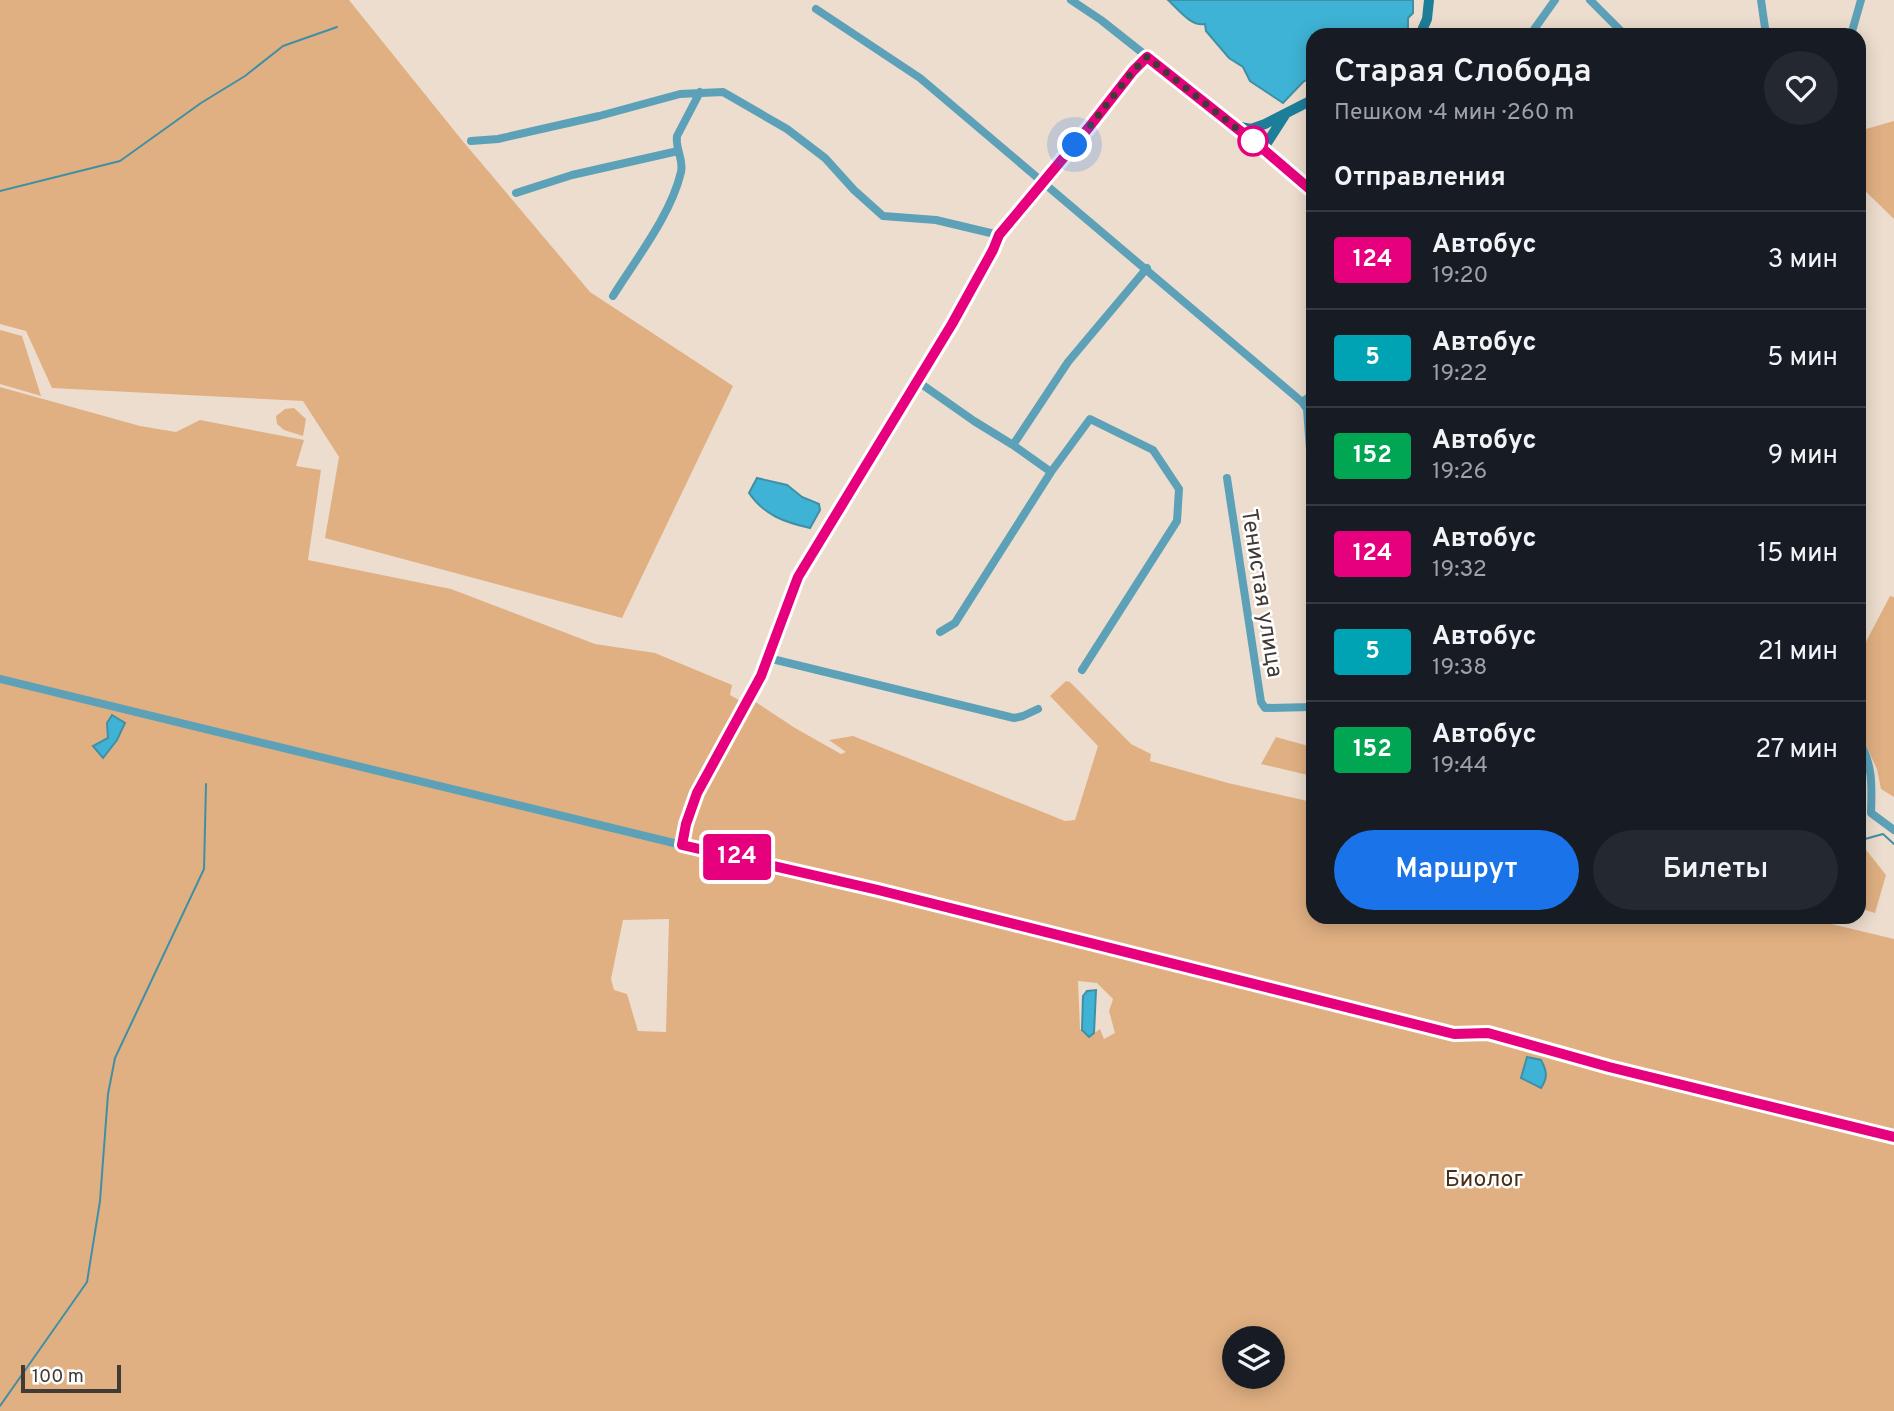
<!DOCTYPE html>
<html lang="ru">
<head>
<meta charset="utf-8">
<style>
	body { margin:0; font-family:Overpass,sans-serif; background:#242831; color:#f1f3f6; height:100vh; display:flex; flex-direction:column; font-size:26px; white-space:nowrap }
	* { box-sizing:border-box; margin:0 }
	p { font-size:23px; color:#9ea1a6 }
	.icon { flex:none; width:38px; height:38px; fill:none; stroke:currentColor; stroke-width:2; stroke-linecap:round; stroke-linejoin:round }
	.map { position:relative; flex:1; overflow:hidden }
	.details { position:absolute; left:1306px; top:28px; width:560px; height:896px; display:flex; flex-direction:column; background:#171b24; border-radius:21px; box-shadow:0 4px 18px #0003 }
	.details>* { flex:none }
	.badge { padding:0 14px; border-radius:5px; font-size:24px; line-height:46px }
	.controls { position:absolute; left:1222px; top:1326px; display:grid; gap:14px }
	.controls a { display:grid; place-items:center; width:63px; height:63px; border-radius:50%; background:#171b24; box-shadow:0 4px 18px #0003; font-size:35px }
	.scale { position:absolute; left:21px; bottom:18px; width:100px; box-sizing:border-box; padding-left:7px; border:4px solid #423b35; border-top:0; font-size:19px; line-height:24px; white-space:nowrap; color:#423b35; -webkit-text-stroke:5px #fff; paint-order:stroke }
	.you { position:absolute; width:35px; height:35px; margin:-18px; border:5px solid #fff; border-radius:50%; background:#1a73e8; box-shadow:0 0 0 10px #1a73e833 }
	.map>.badge { position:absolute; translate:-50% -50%; box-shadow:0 0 0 4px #fff }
	h2 { padding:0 28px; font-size:26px; line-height:63px }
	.round { display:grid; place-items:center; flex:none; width:74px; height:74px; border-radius:37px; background:#242831 }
	.overview { display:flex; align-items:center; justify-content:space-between; height:119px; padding:0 28px }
	h1 { font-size:33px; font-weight:600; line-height:52px }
	.action { display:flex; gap:14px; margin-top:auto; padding:14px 28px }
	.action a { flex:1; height:80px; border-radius:42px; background:#1a73e8; color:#fff; font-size:28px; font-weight:600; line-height:80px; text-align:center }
	.action a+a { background:#242831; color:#f1f3f6 }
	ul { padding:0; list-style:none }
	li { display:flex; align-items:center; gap:21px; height:98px; padding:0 28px; border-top:2px solid #363941 }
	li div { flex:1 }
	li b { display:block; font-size:26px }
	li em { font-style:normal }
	li .badge { min-width:77px; font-weight:700; text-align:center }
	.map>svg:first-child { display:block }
</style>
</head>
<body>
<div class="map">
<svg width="1894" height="1411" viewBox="0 0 1894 1411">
	<rect width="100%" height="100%" fill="#edddce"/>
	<path fill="#e0b082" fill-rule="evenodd" d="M0,0H349L461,139L590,292L733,386L622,618L325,538L339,457L303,401L52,388L26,331L0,324Z
		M1894,121V219L1858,184L1859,131Z
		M0,330L22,336L41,396L0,384Z
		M0,387L140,426L176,432L200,420L304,440L296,466L321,470L308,560L451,589L595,644L655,653L732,685L730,695L751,707L754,701L795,728L841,754L846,752L829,740L853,736L1065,821L1075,820L1098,746L1050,696L1066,681L1070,682L1131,744L1151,754L1150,761L1228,783L1312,802V917H1802L1894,939V1411H0ZM669,919L666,1032L638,1031L627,994L614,990L611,979L623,920ZM1078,981L1097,983L1113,999L1109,1011L1115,1033L1104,1039L1100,1029L1089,1037L1080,1029ZM1234,1339H1272V1377H1234Z
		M294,408L306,419L303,436L284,430L277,424L276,416L285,409Z
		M1890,596L1894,597V797L1881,789L1877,769L1859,731L1858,657Z
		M1276,737L1312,747V776L1261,764Z
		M1863,846L1886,875L1875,913L1859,908V849Z"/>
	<path fill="#3fb3d5" stroke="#408fa5" stroke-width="2" d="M1168,0H1413V13L1408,18V33L1405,35H1312V77L1303,82L1283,103L1250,81L1243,67L1229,58L1206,31L1205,24C1191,27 1178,9 1168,0Z
		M757,478L787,485L802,497L819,504L820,510L810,528C784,522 764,515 749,493Z
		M112,715L125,723L117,740L103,758L93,746L108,738L107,723Z
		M1096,990L1094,1033L1089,1037L1082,1030L1083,996L1087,991Z
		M1527,1057L1541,1060C1547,1071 1548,1078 1541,1088L1521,1078Z"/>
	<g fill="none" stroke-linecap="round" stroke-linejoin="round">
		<path stroke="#408fa5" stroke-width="2" d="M0,191L120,161L201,103L245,76L283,46L337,27
			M1858,836L1865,839L1883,834L1894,844
			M0,1406L87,1282L100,1201L108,1094L115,1058L204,869L206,784"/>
		<path stroke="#5ca1b8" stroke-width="8" d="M1071,0L1101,20L1235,126
			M1590,0L1625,35
			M1761,0L1766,35
			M816,9L920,78L1302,402
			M1530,35L1555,0
			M1851,35L1861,0
			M471,141L498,139L599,116L680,94L723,92L787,129L825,158L854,190L883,216L936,220L999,235
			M1263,149L1312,191
			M516,193L572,175L678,151
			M613,296C636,259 671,215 681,172C684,159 675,149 677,136L700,92
			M917,381L974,421L1013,445L1068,362L1147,268
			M1312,395L1302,402L1307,409L1312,476
			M1013,445L1051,472L1090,419L1153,450L1179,489L1177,521L1082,670
			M1227,478L1261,702L1265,708L1311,707L1312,682
			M940,632L955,623L1051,472
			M768,658L1014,718L1023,716L1038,709
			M0,679L682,845L826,877L1454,1034L1488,1033L1609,1067L1894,1137
			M1858,740C1873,763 1872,786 1871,813L1894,830
			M682,845L686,824L697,793L761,676L798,577L952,324L993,250L999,235L1090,126L1133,71L1148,57"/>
		<path stroke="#1d7e99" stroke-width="10" d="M1420,35L1427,19L1429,0
			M1235,126L1251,129L1265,124L1312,100
			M1237,128L1263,149L1285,115"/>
	</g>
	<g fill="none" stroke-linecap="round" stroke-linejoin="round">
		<defs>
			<path id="line" d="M1312,191L1263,149L1147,57L1133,71L1090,126L999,235L993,250L952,324L798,577L761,676L697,793L686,824L682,845L878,890L1454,1034L1488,1033L1609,1067L1894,1137"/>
		</defs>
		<use href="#line" stroke="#fff" stroke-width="16"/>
		<use href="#line" stroke="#e6007e" stroke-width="10"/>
		<path stroke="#423b35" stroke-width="7" stroke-dasharray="0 12.6" d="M1075,145L1133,71L1147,57L1256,144L1253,141"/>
	</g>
	<circle fill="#fff" stroke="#e6007e" stroke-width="3.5" cx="1253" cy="141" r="14"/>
	<g text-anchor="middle" stroke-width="5" stroke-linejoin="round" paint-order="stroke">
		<g font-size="23" fill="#423b35" stroke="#fff">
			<text transform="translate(1263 593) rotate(81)" y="8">Тенистая улица</text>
		</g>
		<g font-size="23" fill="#482e12" stroke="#fff">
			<text x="1484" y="1186">Биолог</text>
		</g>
	</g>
</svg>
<div class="controls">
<a><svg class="icon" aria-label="layers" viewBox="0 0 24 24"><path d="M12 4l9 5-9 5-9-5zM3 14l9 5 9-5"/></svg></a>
</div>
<div class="scale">100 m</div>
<div class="you" style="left:1075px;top:145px"></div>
<b class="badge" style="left:737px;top:857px;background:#e6007e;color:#fff">124</b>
<section class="details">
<div class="overview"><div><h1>Старая Слобода</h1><p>Пешком · 4 мин · 260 m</p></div><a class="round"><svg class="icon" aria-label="heart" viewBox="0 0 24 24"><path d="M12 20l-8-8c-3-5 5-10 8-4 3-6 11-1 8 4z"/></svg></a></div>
<h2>Отправления</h2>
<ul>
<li><span class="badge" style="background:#e6007e;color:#fff">124</span><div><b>Автобус</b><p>19:20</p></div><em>3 мин</em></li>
<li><span class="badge" style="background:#00a3b4;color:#fff">5</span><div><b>Автобус</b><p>19:22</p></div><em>5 мин</em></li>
<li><span class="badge" style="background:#00a651;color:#fff">152</span><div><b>Автобус</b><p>19:26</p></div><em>9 мин</em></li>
<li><span class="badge" style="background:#e6007e;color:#fff">124</span><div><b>Автобус</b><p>19:32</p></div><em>15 мин</em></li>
<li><span class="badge" style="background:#00a3b4;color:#fff">5</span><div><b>Автобус</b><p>19:38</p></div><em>21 мин</em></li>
<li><span class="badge" style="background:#00a651;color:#fff">152</span><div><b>Автобус</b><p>19:44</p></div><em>27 мин</em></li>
</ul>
<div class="action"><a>Маршрут</a><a>Билеты</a></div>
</section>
</div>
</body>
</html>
